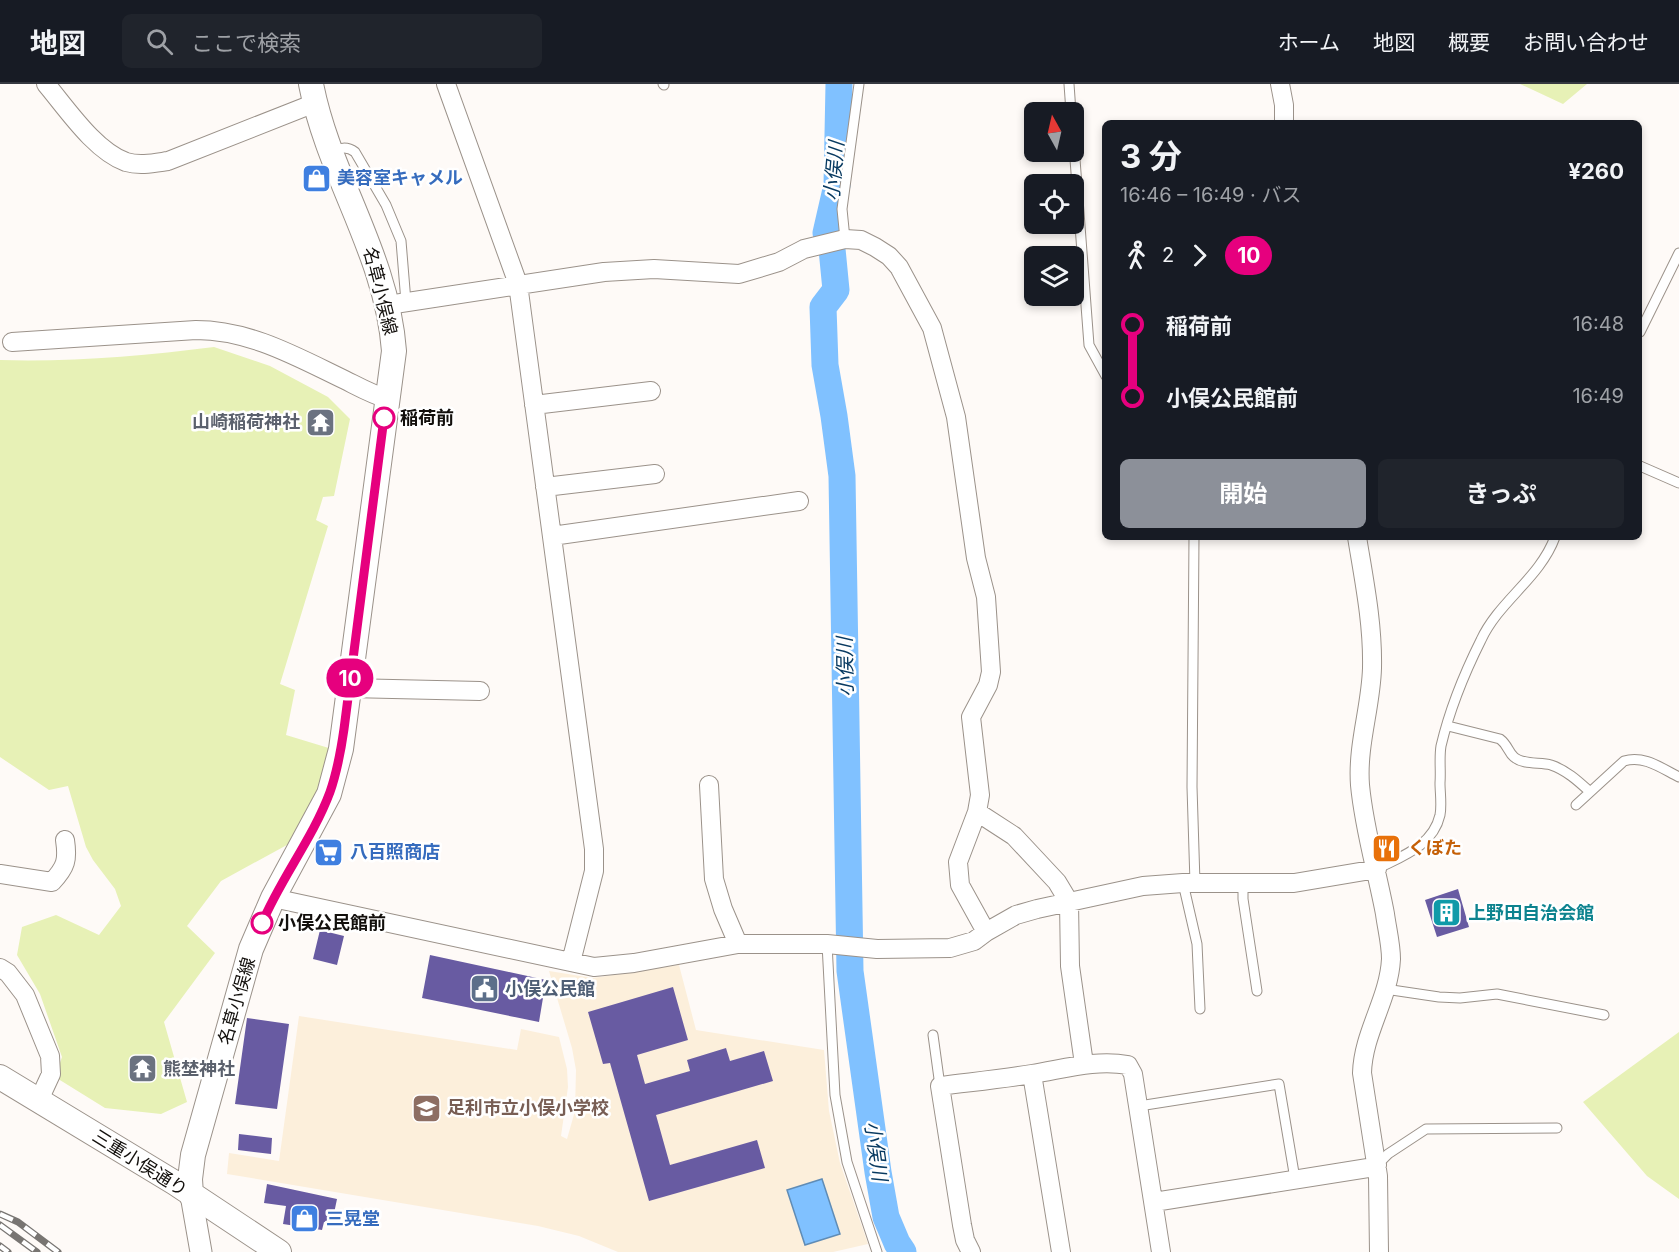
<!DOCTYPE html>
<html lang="ja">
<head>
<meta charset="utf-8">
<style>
	body { margin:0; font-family:Inter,"Noto Sans JP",sans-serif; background:#20242c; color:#f1f3f6; height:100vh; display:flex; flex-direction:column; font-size:22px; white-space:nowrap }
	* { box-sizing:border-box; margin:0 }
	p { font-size:20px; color:#9ea1a6 }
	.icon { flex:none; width:33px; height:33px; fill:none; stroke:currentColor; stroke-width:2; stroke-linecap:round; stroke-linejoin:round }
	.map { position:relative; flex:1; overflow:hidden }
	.drawer { position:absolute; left:1102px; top:36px; width:540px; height:420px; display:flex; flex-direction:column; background:#171b24; border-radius:9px; box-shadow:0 3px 9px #0003 }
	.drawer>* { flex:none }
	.badge { padding:0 12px; border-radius:20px; font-size:21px; line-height:39px }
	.needle { width:39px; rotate:352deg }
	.fabs { position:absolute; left:1024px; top:18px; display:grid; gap:12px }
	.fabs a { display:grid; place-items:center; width:60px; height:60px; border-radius:9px; background:#171b24; box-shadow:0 3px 9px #0003; font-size:30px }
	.map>.badge { position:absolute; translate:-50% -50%; box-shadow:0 0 0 3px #fff }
	.legs { display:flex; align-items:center; gap:9px; height:66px; padding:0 18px; font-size:20px }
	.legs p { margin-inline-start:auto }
	.head { display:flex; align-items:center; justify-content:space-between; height:102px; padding:0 18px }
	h1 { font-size:33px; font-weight:700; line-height:45px }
	.action { display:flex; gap:12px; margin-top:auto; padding:12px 18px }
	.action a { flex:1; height:69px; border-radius:9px; background:#8c9099; color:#fff; font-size:24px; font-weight:700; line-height:69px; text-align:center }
	.action a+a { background:#20242c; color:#f1f3f6 }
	ul { padding:0 18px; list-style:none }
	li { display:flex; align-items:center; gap:21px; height:72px; font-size:22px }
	li i { display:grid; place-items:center; width:9px; height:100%; margin:0 8px; background:currentColor }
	li i::after { content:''; width:15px; height:15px; margin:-8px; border:4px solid; border-radius:50%; background:#171b24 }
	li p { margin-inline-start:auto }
	li:first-child i { background:linear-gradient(#0000 50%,currentColor 0) }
	li:last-child i { background:linear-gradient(currentColor 50%,#0000 0) }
	header { display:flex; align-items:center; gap:36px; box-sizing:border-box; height:84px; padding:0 30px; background:#171b24; border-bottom:2px solid #363941 }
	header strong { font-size:28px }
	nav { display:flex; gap:33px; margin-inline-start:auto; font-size:21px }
	.search { width:420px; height:54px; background:#20242c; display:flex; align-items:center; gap:15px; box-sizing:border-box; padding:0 21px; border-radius:9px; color:#9ea1a6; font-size:22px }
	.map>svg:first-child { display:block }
</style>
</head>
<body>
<header>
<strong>地図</strong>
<div class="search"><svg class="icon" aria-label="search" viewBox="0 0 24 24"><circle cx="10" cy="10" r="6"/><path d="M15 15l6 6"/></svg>ここで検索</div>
<nav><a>ホーム</a><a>地図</a><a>概要</a><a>お問い合わせ</a></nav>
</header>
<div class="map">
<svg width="1679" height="1168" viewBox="0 0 1679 1168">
	<rect width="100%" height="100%" fill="#fefaf7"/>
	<path fill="#fcefdb" d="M679,881L696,946L824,966L829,1027L840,1079L868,1160L833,1168H618L579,1152L538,1142L227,1090L229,1069L279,1077L299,932L517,966L521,945L559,953L567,985L568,1003L561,1052L567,1055L575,1027L576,986L572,964L549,887L593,894Z"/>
	<path fill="#e7f1b6" d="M1520,0H1587L1563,20Z
		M214,263L270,282L328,313L350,335L334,412L323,413L316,436L328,442L280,600L295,606L286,651L332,665L315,714L296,756L221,797L187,842L215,869L164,938L187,1018L161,1030L105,1024L55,993L62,973L40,910L17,871L22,843L56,831L99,851L121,822L115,805L93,776L86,763L68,702L49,706L0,673V276C71,278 143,272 214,263Z
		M1679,948V1115L1647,1092L1583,1018Z"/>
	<path fill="#80c1ff" stroke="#5f8cb6" stroke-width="1.5" d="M822,1095L840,1150L805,1161L787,1106Z"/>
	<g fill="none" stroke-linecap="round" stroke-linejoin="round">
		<path stroke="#80c1ff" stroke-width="27" d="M839,0L837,101L826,149L832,165L836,206L823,223L825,281L834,332L842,392L850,887L878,1088L886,1133L897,1159L903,1168"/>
	</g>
	<path fill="#685ba2" d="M1458,805L1469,843L1437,853L1425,816Z
		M320,846L344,852L337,881L313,875Z
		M430,871L546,896L539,938L422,914Z
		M673,903L688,956L637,971L645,1000L690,987L687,976L726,964L730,977L764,967L773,997L656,1031L670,1081L757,1056L765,1084L649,1117L610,979L603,980L588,928Z
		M247,934L289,940L277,1025L235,1020Z
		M239,1050L272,1054L271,1070L238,1066Z
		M267,1100L337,1115L332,1139L324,1138L322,1146L283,1140L286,1122L264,1119Z"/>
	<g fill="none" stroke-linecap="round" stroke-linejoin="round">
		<defs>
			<path id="service" d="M663,0L664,1
				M1069,0L1071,28
				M1074,62L1089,261L1106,292
				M331,67C340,64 347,62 355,68L386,121L401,157L406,218
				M845,155L842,125L859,0
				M1640,248L1679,169
				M1640,382L1679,399
				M1194,453L1192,703L1195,799
				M1448,642L1500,655C1508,661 1508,668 1514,673C1523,681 1540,678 1551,681C1566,686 1578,697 1589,707
				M1576,721L1624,677C1644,671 1661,684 1679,693
				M1377,785C1402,772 1433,762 1440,731C1442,721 1440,709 1440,699C1441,687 1439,674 1441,662C1449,628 1465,588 1481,556C1499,517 1540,494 1555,453
				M1183,799L1197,860L1200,925
				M1243,800V815L1257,907
				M827,860L835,1011L847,1078L877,1168
				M1385,905L1439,913L1460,914L1497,910L1604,931
				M933,951L940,1002
				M1139,1022L1279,1000L1295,1095
				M1377,1081L1388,1070L1426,1045L1557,1044"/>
			<path id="minor" d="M46,0C67,25 95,67 126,78C140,82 154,79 168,77L315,19
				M446,0L518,200L594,765V787L571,878
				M1280,0L1284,21V39
				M388,221L604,188L654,185L739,190L779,178L804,165L845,155L861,156L875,163L889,172L899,183L932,244L956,333L976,474L986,513L991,588L988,601L971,633L980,711L977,728L958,778L960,801L986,848
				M12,258L196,246C250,246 297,273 345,296C359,303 373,311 388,315
				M534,321L651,307
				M545,403L655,390
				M552,452L799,417
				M1357,453C1364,496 1373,540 1372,584C1371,623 1357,661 1360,701C1364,745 1377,787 1385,830C1387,845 1391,860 1391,875C1389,915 1363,949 1362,989L1378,1092L1379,1168
				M349,604L480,607
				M709,701L714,795L723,825L738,860
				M977,728L1014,752L1057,798L1069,818L1070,882L1084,980
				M0,790L52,798C66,783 68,776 65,756
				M273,814L594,883L634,879L738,860H827L877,865L950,864L974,857L986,848L1016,831L1037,825L1143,802L1183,799H1294L1377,785
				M0,884L8,889L25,911L50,972L51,990L39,1016
				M1032,990L1061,1168
				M1154,1118L1368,1084L1377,1081
				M971,1168L965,1156L962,1141L940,1002C971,998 1002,995 1032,990C1064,985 1096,975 1128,981L1133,990L1161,1168"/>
			<path id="tertiary" d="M191,1111L201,1168"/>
			<path id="secondary" d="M0,993L175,1099L279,1168
				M191,1111L190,1095L193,1071L251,865L273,814L329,710L341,665L394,267C387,170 329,93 311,0"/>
		</defs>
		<use href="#service" stroke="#9b928a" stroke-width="11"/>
		<use href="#minor" stroke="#9b928a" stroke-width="20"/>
		<use href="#tertiary" stroke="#9b928a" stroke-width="23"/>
		<use href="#secondary" stroke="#9b928a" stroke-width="26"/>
		<use href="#service" stroke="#fff" stroke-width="9"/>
		<use href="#minor" stroke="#fff" stroke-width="18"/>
		<use href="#tertiary" stroke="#fff" stroke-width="21"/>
		<use href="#secondary" stroke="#fff" stroke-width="24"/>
		<defs>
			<path id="rail" d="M0,1130L18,1138L58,1168
				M0,1141L37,1168
				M0,1162L8,1168"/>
		</defs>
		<use href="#rail" stroke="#787572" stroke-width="7"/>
		<use href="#rail" stroke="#fff" stroke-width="4.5" stroke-dasharray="14" stroke-linecap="butt"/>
	</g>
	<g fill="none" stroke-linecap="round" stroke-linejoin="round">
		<defs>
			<path id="line-1" d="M262,839C281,794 313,754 330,708C337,688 341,666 344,645L384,334"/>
		</defs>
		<use href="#line-1" stroke="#fff" stroke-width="14"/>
		<use href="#line-1" stroke="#e6007e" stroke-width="9"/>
	</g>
	<defs>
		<symbol id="shop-square" viewBox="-11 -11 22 22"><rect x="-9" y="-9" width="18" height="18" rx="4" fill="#3f7fe0" stroke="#fff"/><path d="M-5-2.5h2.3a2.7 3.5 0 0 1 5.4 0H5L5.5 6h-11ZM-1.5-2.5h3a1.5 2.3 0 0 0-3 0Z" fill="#fff"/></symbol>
		<symbol id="temple-square" viewBox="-11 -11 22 22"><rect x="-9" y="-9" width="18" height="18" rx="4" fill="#6b7280" stroke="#fff"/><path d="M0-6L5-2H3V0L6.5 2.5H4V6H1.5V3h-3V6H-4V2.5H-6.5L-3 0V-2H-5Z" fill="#fff"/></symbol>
		<symbol id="restaurant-square" viewBox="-11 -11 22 22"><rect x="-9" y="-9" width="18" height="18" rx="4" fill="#e8710a" stroke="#fff"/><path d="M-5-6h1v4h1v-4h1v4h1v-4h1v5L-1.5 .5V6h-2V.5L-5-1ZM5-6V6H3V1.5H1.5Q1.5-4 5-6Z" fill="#fff"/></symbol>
		<symbol id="supermarket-square" viewBox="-11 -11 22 22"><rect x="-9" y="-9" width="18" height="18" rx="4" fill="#3f7fe0" stroke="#fff"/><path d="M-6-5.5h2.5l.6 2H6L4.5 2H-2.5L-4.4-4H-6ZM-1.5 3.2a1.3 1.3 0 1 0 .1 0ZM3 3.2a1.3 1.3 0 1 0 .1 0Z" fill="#fff"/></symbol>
		<symbol id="building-square" viewBox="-11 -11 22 22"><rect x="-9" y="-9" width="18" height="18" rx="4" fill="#0f9aa8" stroke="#fff"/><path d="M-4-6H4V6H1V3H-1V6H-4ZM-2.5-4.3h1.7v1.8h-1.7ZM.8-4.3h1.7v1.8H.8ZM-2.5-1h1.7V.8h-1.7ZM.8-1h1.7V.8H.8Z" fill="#fff"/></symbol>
		<symbol id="civic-square" viewBox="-11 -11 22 22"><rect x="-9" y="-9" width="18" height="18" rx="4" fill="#5c6f8a" stroke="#fff"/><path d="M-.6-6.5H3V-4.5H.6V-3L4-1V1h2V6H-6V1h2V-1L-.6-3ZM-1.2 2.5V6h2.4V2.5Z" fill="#fff"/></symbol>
		<symbol id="school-square" viewBox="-11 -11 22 22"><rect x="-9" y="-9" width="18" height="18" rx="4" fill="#8d6e63" stroke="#fff"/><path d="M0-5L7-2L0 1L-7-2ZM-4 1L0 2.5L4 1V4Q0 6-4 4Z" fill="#fff"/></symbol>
	</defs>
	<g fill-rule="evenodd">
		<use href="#shop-square" x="300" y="78" width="33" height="33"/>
		<use href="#temple-square" x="304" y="322" width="33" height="33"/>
		<use href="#restaurant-square" x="1370" y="748" width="33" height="33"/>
		<use href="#supermarket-square" x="312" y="752" width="33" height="33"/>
		<use href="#building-square" x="1430" y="812" width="33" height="33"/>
		<use href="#civic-square" x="468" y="888" width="33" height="33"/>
		<use href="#temple-square" x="126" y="968" width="33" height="33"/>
		<use href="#school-square" x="410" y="1008" width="33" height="33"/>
		<use href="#shop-square" x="288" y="1118" width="33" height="33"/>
	</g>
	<g fill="#fff" stroke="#e6007e" stroke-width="3">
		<circle cx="384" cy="334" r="10"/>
		<circle cx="262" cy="839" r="10"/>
	</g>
	<g text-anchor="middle" stroke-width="5" stroke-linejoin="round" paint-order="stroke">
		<g font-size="18" font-weight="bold" fill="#366cbe" stroke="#fff" text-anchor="start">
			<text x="337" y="100">美容室キャメル</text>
			<text x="350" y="774">八百照商店</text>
			<text x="326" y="1141">三晃堂</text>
		</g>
		<g font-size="18" fill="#120f0c" stroke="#fff">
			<text transform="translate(380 207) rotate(76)" y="6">名草小俣線</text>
			<text transform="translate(237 917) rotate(-74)" y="6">名草小俣線</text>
			<text transform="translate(140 1079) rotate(32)" y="6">三重小俣通り</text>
		</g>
		<g font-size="18" font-weight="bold" fill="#120f0c" stroke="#fff" text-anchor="start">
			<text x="400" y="340">稲荷前</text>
			<text x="278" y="845">小俣公民館前</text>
		</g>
		<g font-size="18" font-weight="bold" fill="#5b616d" stroke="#fff" text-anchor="end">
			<text x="300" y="344">山崎稲荷神社</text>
			<text x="163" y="991" text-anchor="start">熊埜神社</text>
		</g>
		<g font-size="18" font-weight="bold" fill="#c56008" stroke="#fff" text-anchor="start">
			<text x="1408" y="770">くぼた</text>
		</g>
		<g font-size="18" font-weight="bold" fill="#0d838f" stroke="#fff" text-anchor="start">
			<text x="1468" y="835">上野田自治会館</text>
		</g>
		<g font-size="18" font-weight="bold" fill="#4e5e75" stroke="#fff" text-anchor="start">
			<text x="505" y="911">小俣公民館</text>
		</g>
		<g font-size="18" font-weight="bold" fill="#785e54" stroke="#fff" text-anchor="start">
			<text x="447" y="1030">足利市立小俣小学校</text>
		</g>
		<g font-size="20" font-style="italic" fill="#083a61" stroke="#fff">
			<text transform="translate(834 87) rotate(-85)" y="7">小俣川</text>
			<text transform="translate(845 583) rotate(-91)" y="7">小俣川</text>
			<text transform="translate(876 1067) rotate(82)" y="7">小俣川</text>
		</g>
	</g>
</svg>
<div class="fabs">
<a><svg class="needle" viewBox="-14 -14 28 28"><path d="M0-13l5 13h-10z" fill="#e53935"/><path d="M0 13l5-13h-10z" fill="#9ea1a6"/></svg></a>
<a><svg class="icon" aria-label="locate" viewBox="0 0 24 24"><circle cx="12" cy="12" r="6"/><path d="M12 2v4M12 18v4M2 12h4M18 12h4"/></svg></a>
<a><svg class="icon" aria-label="layers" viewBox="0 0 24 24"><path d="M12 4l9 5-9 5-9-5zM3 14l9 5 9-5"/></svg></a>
</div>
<b class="badge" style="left:350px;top:594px;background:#e6007e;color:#fff">10</b>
<section class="drawer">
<div class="head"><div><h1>3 分</h1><p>16:46 – 16:49 · バス</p></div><b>¥260</b></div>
<div class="legs"><svg class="icon" aria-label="walk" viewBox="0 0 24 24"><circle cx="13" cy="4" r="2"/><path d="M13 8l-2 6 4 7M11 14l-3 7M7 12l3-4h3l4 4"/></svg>2<svg class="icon" aria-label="forward" viewBox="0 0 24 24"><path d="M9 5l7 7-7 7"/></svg><b class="badge" style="background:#e6007e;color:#fff">10</b></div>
<ul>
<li><i style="color:#e6007e"></i><b>稲荷前</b><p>16:48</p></li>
<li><i style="color:#e6007e"></i><b>小俣公民館前</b><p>16:49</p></li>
</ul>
<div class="action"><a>開始</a><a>きっぷ</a></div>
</section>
</div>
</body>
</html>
